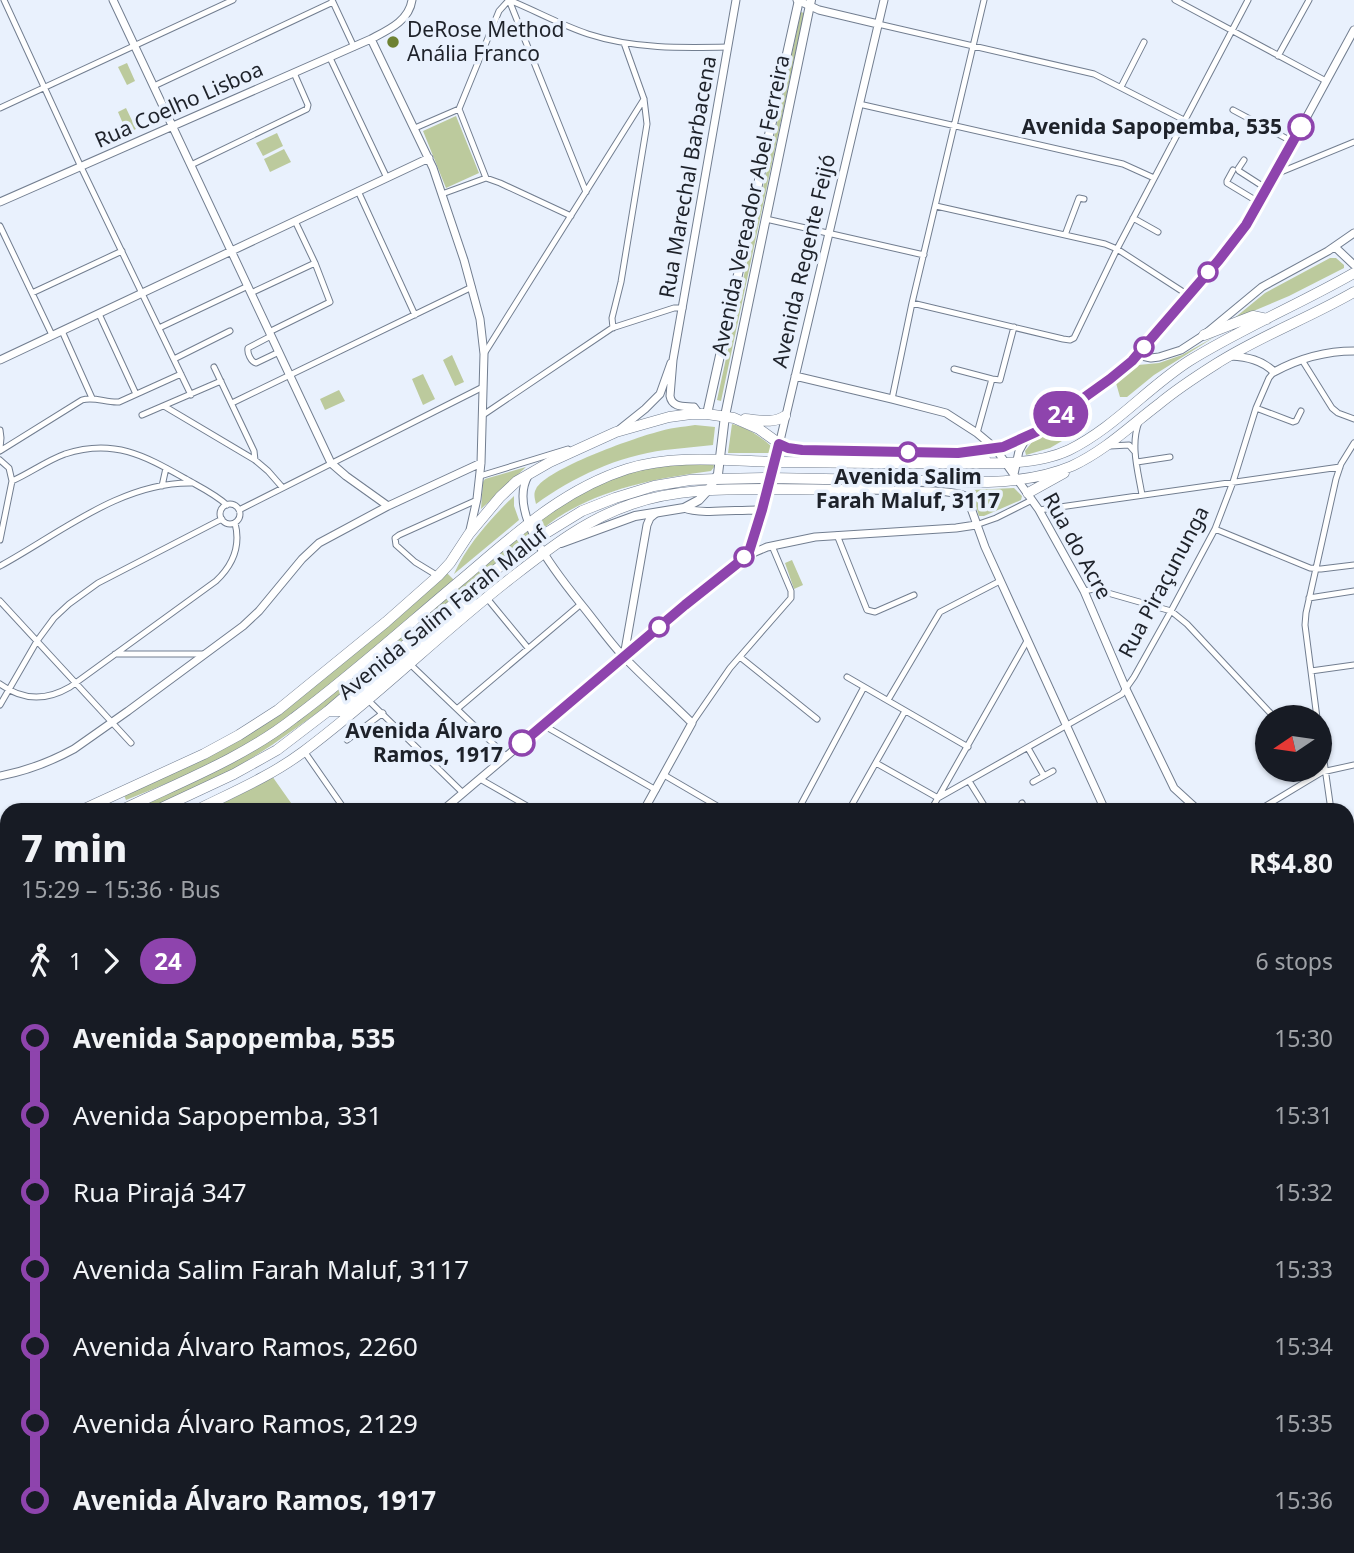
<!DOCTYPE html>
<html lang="en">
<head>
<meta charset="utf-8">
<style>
	body { margin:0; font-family:"Noto Sans",sans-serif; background:#242831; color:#f1f3f6; height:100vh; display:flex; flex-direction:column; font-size:26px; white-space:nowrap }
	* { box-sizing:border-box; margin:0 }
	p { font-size:23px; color:#9ea1a6 }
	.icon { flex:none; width:38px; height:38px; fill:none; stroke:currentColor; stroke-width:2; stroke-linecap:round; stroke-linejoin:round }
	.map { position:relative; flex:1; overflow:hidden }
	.sheet { position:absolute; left:0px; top:803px; width:1354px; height:751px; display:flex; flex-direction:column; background:#171b24; border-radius:21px 21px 0 0; box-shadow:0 2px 5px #0004 }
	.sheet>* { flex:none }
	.badge { padding:0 14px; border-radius:23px; font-size:24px; line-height:46px }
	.needle { width:46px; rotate:257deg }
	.buttons { position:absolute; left:1255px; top:705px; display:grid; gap:14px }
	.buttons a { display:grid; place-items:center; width:77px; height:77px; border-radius:50%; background:#171b24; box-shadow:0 2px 5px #0004; font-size:35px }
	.map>.badge { position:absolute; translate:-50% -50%; box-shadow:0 0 0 4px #fff }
	.legs { display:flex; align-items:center; gap:10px; height:77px; padding:0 21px; font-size:23px }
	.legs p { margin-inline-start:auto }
	.overview { display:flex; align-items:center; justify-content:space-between; height:119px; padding:0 21px }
	h1 { font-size:38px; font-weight:800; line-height:52px }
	ul { padding:0 21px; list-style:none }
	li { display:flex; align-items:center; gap:24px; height:77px; font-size:26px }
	li i { display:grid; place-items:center; width:10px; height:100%; margin:0 9px; background:currentColor }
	li i::after { content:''; width:18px; height:18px; margin:-9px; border:5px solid; border-radius:50%; background:#171b24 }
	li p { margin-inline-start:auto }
	li:first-child i { background:linear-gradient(#0000 50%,currentColor 0) }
	li:last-child i { background:linear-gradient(currentColor 50%,#0000 0) }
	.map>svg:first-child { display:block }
</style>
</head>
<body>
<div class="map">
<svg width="1354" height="1553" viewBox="0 0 1354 1553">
	<rect width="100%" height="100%" fill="#e9f1fd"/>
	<path fill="#bcca9d" d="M801,12L804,13L721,401L717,400Z
		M127,63L135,81L127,85L118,67Z
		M126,108L136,129L127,133L118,112Z
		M456,116L479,173L446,188L423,131Z
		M277,133L283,146L263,156L256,143Z
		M284,149L291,162L270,172L264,159Z
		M1330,258H1336L1344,265V268L1289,296L1232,320L1265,293Z
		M1216,336L1154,375L1127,397H1120L1116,383L1138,365L1159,363L1182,355Z
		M452,355L464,382L455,386L443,360Z
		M423,374L435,399L423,405L412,379Z
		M339,390L345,401L325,410L320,399Z
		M732,424C748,428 760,436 772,447L771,453H728Z
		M695,425L715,427L713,445C697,447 681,448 665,450C618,456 573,477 536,504C535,499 533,494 536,489C546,469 634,438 657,432C669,428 682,427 695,425Z
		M1053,427L1062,441L1050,448L1026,455L1025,451L1032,442Z
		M713,462L714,467L711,471C658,478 603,488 557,518C547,525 537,533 527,541L320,711L272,745L231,771L148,810H126L268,739L542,517C568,500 595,482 625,473C653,465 683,465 713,462Z
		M526,467L481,509L483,482L485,479Z
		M1014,488L1022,496L1021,500L984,516H979L971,490Z
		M514,496V506L519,520L454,574C467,545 491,518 514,496Z
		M792,560L803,585L794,589L785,563Z
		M447,573L454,580C392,634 326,694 257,738C217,764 171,782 126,800L124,795L270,720Z
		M272,776L296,810H208L263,783Z
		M7,950V1249L0,1245V955Z
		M0,1258L7,1262V1337L0,1344Z
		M0,1352L4,1355L2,1360L7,1363V1389L0,1398Z"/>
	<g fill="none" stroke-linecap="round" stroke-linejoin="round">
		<defs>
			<path id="street" d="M4,0L81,167L191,395
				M332,0L354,47
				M509,0C536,11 561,25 588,34C634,49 681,48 728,47
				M509,0L586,192
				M1175,0L1326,81
				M878,24L1094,74L1184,120
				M1278,56L1309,0
				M330,58L387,178
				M154,86L333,2
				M1121,87L1144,42
				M859,104L1123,164L1154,178
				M0,108L233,0
				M459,109L499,11L509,0
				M1233,110L1293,142
				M415,128L459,109L486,178L442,194
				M1244,160L1238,169L1239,171L1267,189
				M191,165L307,109L308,105L294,73
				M1233,170L1227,181V183L1260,203
				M1276,174L1354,142
				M486,178L500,183L571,216
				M358,191L415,315
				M936,206L1105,244L1117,249L1188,295
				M1133,218L1158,232
				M766,219L924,255
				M0,226L52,335
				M1065,235L1079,198L1084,199
				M32,293L122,251
				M251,293L315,263
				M912,303L1063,339L1070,340L1074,338L1117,249L1248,0
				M99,314L136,394
				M159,328L248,286
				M613,328L612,318L621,282L647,124L644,99L624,43
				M62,331L92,398
				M269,332L330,302L315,263L295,221
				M271,336L248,348C247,353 251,362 256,363L279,352
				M484,354L644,99
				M174,359L230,331
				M1302,360L1332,408L1338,413L1354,419
				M214,367L254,451L255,460
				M954,369L992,379L1000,380L1014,327
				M892,399L912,303L984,0
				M232,403L472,287
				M164,406L255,460L268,471L282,487
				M1256,408L1293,422L1296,421L1301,411
				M142,415L221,381
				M483,415L612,328L674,308H683
				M1139,422C1130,445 1138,471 1142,495
				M0,430L1,438L0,448
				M977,433L992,379
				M1110,446L1129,445L1135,452
				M0,451L82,400C94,396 106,403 119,402L181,374
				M0,460L9,468L12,481L0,540
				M1137,462L1170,457
				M480,476L568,449
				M12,481C30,473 46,461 65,454C114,438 145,456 186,479C200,487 215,494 227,505
				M162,486L166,468
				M220 514a10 10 0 1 1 20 0a10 10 0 1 1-20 0Z
				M239,510L483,387
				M1039,510L1340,467
				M976,525L996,518L1032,500
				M1215,529L1310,568L1321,569L1354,565
				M837,535L867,610L875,612L914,595
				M0,566C59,534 121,482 191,483
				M438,576L415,562L396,545L395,538L399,535L477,500
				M1084,591L1094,589L1171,611L1187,624L1275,718
				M486,597L528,648
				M1309,598L1354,591
				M0,601L131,743
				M115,654H203
				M740,657L817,719
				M410,664L506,756
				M1311,671L1354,665
				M847,677L968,747
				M0,684C23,701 46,701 70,687L216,581C233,565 241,546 235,523
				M368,700L463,793
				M888,700L940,612L1000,581
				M0,705L37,641L54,618L69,604L98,583L222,519
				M457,709L581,604
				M1317,718L1305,625L1306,613L1336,479L1341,464L1354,443
				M692,723L730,668L791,598V591L772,546
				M543,725L656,790
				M1320,733L1331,810
				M347,740L383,713
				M1028,748L1044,776
				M304,751L345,810
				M876,763L938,798
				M664,775L724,810
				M480,779L534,810
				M969,781L987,810
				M1033,782L1053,771
				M938,798L1122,694L1134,677L1171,611L1215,529L1233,482L1256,408L1269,378L1274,372
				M1022,803L1025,810
				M798,810L864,687
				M849,810L905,711
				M931,810L1027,641
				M1259,810L1322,772L1354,765
				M1348,867L1354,866
				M1348,1000L1354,1003
				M1348,1048L1354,1046
				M1348,1133L1354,1129
				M1348,1147L1354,1148
				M1348,1310L1354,1314
				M1348,1365L1354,1367
				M49,1547L52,1553
				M290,1547L293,1553
				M374,1547L385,1553
				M669,1547L678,1552
				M796,1547L806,1553
				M1126,1547L1144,1553
				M207,1553L216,1547
				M355,1553L357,1547
				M420,1553L423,1547
				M460,1553L462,1550
				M574,1553L578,1547
				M737,1553L741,1547
				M913,1553L916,1547
				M1211,1553L1213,1547"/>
			<path id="secondary" d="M113,0L331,463L346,476L388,506
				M797,0L819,10L878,24
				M371,39L433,168L464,260L480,319L484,354L481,463L477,499L470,530
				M0,202L371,39C388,30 409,21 412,0
				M1335,247L1354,265
				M1137,355L1151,358L1159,357L1181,350L1204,335L1262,287L1328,251L1354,233
				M1231,356C1247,357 1262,360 1274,372C1298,359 1326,351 1354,351
				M0,360L429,158
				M795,376L892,399L946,413L977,433L995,448L1039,510L1084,591L1126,689L1174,788L1198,810
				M699,414L694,407C684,406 672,408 670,396L673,360L736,0
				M620,429L645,409L660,394L671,363
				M968,452L996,449L1026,436
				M1014,474L1019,451L1024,442L1132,361L1219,259L1246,225L1260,203L1354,30
				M528,476C506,515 562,580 585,609C597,624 609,641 622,655C645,679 669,700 692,723L644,810
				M869,490C889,491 952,488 967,497L985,547L1105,810
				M684,508C700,515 741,509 762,510
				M748,555L775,462L884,0
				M624,656L647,525L650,518L656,513
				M0,776C27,771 50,762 74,749L128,711L243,626L259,611L302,559L319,543L388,506L481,463
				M443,810L685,605L748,555L767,547L815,537L956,528L976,525
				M1348,939L1354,947
				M0,949L7,944
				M1348,1197L1354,1199
				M0,1250L7,1254
				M0,1408L7,1399
				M1348,1439L1354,1409
				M148,1547L151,1553
				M535,1547L545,1553
				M111,1553L120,1547
				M509,1553L514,1547
				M999,1553L1002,1547
				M1009,1553L1013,1547
				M1154,1553L1155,1547
				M1322,1553L1323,1547"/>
			<path id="primary" d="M707,414L799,0
				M561,543L635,516L684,508L699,500L709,489L718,474L725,416L811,0"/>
			<path id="highway" d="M1204,335L1253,316L1267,319
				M745,419C759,420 773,424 785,416
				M1028,493L1064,473
				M328,711H339L465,605L478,604
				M82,810L204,754L239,735L278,710L386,622L438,576L450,563L469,534L500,497L517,481L550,462L616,432L669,417L691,414H707L734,418L759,429L784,447L795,450L958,453L985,459
				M122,810C180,782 243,758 294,718C352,675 406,626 461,580C512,537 561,490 627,469C676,454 728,461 779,462C855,463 930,464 1006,463C1027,462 1050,459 1069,450C1114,428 1147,388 1189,361C1242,328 1300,304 1354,273
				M157,810L234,774L277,750L328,711L445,611L525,546L582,511L615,498L654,486L690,480L716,479L770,478L988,482C1017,481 1046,477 1072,466C1106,450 1130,426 1159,404C1177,389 1197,376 1216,364C1260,336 1309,318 1354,292
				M197,810C233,792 271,776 303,752C377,697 442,631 515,575C551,547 587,519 632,504C676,489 722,489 768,489C798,489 828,490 858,490L883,484
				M0,849L7,845
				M0,869L7,865
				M0,892L7,887
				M0,901L7,898"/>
		</defs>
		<use href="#street" stroke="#727e90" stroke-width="7"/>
		<use href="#secondary" stroke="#727e90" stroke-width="9"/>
		<use href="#primary" stroke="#727e90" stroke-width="10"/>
		<use href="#highway" stroke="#727e90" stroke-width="11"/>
		<use href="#street" stroke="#fff" stroke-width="5"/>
		<use href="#secondary" stroke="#fff" stroke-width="7"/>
		<use href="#primary" stroke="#fff" stroke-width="8"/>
		<use href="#highway" stroke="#fff" stroke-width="10"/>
	</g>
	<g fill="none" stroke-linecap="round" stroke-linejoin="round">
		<defs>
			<path id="line-1" d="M522,743L685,605L748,555L762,510L779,444L788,448L802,450L958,453L1003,447L1036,432L1110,379L1132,361L1143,348L1219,260L1246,225L1301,127"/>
		</defs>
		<use href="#line-1" stroke="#fff" stroke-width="16"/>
		<use href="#line-1" stroke="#8e44ad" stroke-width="10"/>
	</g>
	<circle fill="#6d8132" stroke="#e9f1fd" stroke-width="2.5" cx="393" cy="42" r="7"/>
	<g fill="#fff" stroke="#8e44ad" stroke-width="3.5">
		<circle cx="1301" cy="127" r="12"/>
		<circle cx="1208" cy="272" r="9"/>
		<circle cx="1144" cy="347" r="9"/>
		<circle cx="908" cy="452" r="9"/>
		<circle cx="744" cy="557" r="9"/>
		<circle cx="659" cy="627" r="9"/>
		<circle cx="522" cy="743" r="12"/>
	</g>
	<g text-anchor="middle" stroke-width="7" stroke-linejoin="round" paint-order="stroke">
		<g font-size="21" fill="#1e222a" stroke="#e9f1fd" text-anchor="start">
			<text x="407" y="37">DeRose Method<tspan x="407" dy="24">Anália Franco</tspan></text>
		</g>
		<g font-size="21" fill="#1e222a" stroke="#e9f1fd">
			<text transform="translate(179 105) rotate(-24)" y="7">Rua Coelho Lisboa</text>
			<text transform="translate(688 177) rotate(-80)" y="7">Rua Marechal Barbacena</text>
			<text transform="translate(751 205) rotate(-78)" y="7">Avenida Vereador Abel Ferreira</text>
			<text transform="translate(804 261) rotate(-77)" y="7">Avenida Regente Feijó</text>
			<text transform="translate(1077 546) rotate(61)" y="7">Rua do Acre</text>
			<text transform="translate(1164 582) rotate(-62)" y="7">Rua Piraçununga</text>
			<text transform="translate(443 613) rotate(-39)" y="7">Avenida Salim Farah Maluf</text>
		</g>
		<g font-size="21" font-weight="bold" fill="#1e222a" stroke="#e9f1fd" text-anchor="end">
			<text x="1282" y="134">Avenida Sapopemba, 535</text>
			<text x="908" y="484" text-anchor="middle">Avenida Salim<tspan x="908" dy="24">Farah Maluf, 3117</tspan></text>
			<text x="503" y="738">Avenida Álvaro<tspan x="503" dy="24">Ramos, 1917</tspan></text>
		</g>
	</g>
</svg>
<div class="buttons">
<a><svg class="needle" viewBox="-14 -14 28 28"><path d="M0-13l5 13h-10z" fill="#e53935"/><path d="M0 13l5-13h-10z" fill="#9ea1a6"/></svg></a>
</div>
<b class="badge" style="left:1061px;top:414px;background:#8e44ad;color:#fff">24</b>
<section class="sheet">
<div class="overview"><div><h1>7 min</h1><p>15:29 – 15:36 · Bus</p></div><b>R$4.80</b></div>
<div class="legs"><svg class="icon" aria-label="walk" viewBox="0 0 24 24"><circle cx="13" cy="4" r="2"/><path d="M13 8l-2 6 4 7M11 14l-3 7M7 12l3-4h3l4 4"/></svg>1<svg class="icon" aria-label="forward" viewBox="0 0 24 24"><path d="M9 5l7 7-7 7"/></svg><b class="badge" style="background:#8e44ad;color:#fff">24</b><p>6 stops</p></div>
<ul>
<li><i style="color:#8e44ad"></i><b>Avenida Sapopemba, 535</b><p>15:30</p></li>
<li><i style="color:#8e44ad"></i><span>Avenida Sapopemba, 331</span><p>15:31</p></li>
<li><i style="color:#8e44ad"></i><span>Rua Pirajá 347</span><p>15:32</p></li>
<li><i style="color:#8e44ad"></i><span>Avenida Salim Farah Maluf, 3117</span><p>15:33</p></li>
<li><i style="color:#8e44ad"></i><span>Avenida Álvaro Ramos, 2260</span><p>15:34</p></li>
<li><i style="color:#8e44ad"></i><span>Avenida Álvaro Ramos, 2129</span><p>15:35</p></li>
<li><i style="color:#8e44ad"></i><b>Avenida Álvaro Ramos, 1917</b><p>15:36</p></li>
</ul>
</section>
</div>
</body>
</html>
